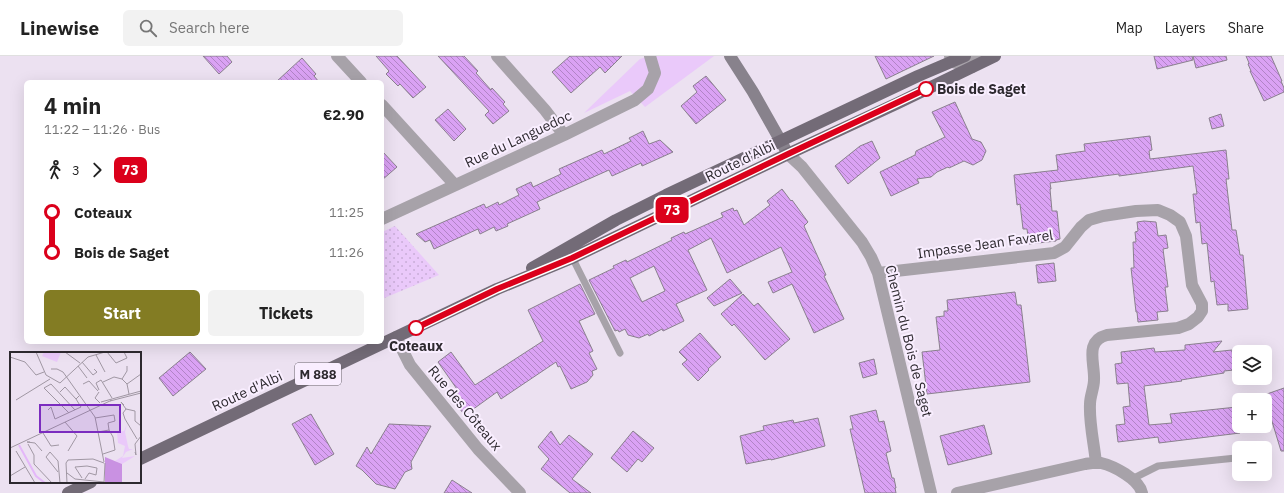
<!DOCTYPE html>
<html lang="en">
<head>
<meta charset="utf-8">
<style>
	body { margin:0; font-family:"IBM Plex Sans",sans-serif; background:#f2f2f2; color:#222; height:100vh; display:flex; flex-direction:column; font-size:15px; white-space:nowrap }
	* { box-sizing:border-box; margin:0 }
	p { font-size:13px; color:#767676 }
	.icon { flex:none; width:22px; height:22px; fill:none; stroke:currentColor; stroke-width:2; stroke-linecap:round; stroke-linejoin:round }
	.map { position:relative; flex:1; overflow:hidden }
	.details { position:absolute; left:24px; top:24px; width:360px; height:264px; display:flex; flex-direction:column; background:#fff; border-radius:6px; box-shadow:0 4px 16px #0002 }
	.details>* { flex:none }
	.badge { padding:0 8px; border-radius:6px; font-size:14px; line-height:26px }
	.controls { position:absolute; left:1232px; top:289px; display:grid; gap:8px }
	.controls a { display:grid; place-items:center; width:40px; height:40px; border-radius:6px; background:#fff; box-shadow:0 4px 16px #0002; font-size:20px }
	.map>.badge { position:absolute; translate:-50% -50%; box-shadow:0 0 0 2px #fff }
	.legs { display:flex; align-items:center; gap:6px; height:44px; padding:0 20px; font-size:13px }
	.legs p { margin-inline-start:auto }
	.head { display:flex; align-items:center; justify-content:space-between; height:68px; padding:0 20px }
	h1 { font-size:22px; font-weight:700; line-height:30px }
	.button { display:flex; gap:8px; margin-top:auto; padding:8px 20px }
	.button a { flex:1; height:46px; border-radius:6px; background:#837c23; color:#fff; font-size:16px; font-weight:700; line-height:46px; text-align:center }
	.button a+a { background:#f2f2f2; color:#222 }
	ul { padding:0 20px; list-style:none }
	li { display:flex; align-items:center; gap:14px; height:40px; font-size:15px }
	li i { display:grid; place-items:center; width:6px; height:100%; margin:0 5px; background:currentColor }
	li i::after { content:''; width:10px; height:10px; margin:-5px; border:3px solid; border-radius:50%; background:#fff }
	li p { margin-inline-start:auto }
	li:first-child i { background:linear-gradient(#0000 50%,currentColor 0) }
	li:last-child i { background:linear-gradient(currentColor 50%,#0000 0) }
	header { display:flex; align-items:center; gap:24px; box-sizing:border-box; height:56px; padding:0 20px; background:#fff; border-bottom:1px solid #e0e0e0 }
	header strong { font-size:19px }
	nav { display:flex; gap:22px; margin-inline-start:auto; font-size:14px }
	.search { width:280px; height:36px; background:#f2f2f2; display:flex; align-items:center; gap:10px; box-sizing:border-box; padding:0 14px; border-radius:6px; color:#767676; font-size:15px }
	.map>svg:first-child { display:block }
</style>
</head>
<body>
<header>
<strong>Linewise</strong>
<div class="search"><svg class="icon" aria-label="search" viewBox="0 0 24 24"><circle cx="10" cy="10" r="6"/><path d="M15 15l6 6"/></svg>Search here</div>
<nav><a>Map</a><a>Layers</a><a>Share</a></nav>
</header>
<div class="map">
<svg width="1284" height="437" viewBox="0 0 1284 437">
	<defs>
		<pattern id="park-dots" width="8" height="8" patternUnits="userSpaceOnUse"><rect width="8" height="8" fill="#eac9fa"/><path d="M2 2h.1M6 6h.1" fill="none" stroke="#c9add7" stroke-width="1.8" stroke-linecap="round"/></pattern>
		<pattern id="building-back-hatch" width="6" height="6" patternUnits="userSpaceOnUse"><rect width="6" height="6" fill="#daa2f4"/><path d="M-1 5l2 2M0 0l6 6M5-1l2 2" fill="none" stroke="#b184c6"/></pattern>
	</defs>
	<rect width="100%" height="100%" fill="#ece1f1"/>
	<path fill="#eac9fa" d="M649,0H714L645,51L630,35L584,57L640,3Z"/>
	<path fill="url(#park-dots)" d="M395,170L439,219L382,243V176Z"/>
	<path fill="url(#building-back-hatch)" stroke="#8a808e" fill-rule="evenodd" d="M203,0H227L232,6L219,18Z
		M376,0H397L426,31L413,42L400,28L398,30L386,18L389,15Z
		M438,0H464L478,15L476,17L491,34L492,32L505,46L503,48L509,55L493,68L485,59L489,55Z
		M570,0H622L605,17L600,11L571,37L552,16Z
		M875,0H934L886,23Z
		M1154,0H1192L1193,4L1157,13Z
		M1193,0H1226L1227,4L1196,12Z
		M1246,0H1271L1282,25H1281L1284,32V36L1264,45L1250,15H1251L1248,8L1249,7Z
		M302,2L316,18L314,20L319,26H276Z
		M706,20L726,44L696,68L681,50L697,36L693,30Z
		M955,46L972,83L981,86L986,95L982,104L973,109L964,105L949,112L948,111L937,116L931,121L917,123L919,127L891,140L880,116L915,99L916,95L945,81L932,56Z
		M448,53L466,73L454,85L435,64Z
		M1221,58L1224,70L1212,73L1209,62Z
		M643,75L649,88L660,84L673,96L642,110L641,107L612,120L609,114L537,146L540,153L507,168L508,170L496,175L494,171L480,178L478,173L434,193L430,184L425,186L416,178L484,148L486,152L498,146L499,149L519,139L516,133L531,126L533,131L561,118L559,113L602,94L604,98L631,85L629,82Z
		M1150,80L1152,94L1149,95L1150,103L1226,94L1229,123H1226L1232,174H1236L1240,199H1243L1248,253L1228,255V248L1217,249L1214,225L1211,226L1207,187L1202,188L1200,166L1196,167L1193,138H1197L1193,110L1119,120V118L1050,127L1051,133H1050L1052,155H1057L1060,183L1056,184V185L1029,188L1027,173H1023L1020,148L1017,149L1014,119L1058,114L1056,99L1085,95L1084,88Z
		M872,85L880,102L848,128L835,110L860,90Z
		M382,95L397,111L382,124Z
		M782,133L791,145L792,144L808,166L804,170L826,219L824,220L844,263L814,277L792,228L773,237L768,226L792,216L781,191L727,217L711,182L688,194L707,234L676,248L684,265L663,275L662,273L649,280L648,278L639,282L628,279L625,273L619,276L618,274L615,275L589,224L614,212L613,210L626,204L627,206L672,184L671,182L684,176L685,178L692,175L723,161L721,157L733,152L734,155L737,154L744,169L770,149L767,145ZM654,210L665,235L642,246L630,222Z
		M1144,165L1156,166L1158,180L1166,179L1168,192L1163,193L1168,231H1165L1168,255L1157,256L1158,264L1138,266L1137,256H1136L1131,212H1134L1133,186H1136L1135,176L1138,175L1137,166Z
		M1054,207L1056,225L1038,227L1036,209Z
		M730,223L742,237L714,250L707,242Z
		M580,228L595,258L579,265L593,295L589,297L597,313L592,315L593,319L587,326L571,333L560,310L558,311L556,306L501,343L497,336L472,354L471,352L463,357L451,341L459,336L438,306L451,296L475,329L543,285L528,254Z
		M1015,236L1017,249H1021L1030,326L927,338L922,296L940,294L936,261L944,260V255H948L947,244Z
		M743,238L754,250L758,247L790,283L765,304L734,268L732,270L721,258Z
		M700,277L721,301L708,313L709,314L698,325L682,308L687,304L679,296Z
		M1222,285L1213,296L1232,294L1234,314L1224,315V317L1181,324L1182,325L1144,330L1149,369L1172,367L1170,358L1237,351L1240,377L1159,387L1158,381L1118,386L1116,369L1125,368L1123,351L1130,350L1128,327L1117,328L1115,308L1122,307L1121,296L1154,292L1155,296L1185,294V289Z
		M190,296L206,313L173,340L159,322Z
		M874,303L877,318L863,322L859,307Z
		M1284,332V395H1281L1264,339Z
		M876,354L879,366L884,365L891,395L886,397L892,422H894L896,432H895L896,437H865L850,373H853L850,360Z
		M311,358L334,398L315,409L292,368Z
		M818,362L825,390L771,404V403L746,408L740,380L764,374L763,370L793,364L794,367Z
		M389,368L431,370L411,406L412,413L405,416L395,433L376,428L362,414L356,410L367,391L371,398Z
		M984,369L992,398L948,409L940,380Z
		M551,375L560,389L569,379L593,398L572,423L591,437H570L541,413L549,403L538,391Z
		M633,375L654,392L642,406L638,403L627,416L611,402Z
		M452,424L472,437H444Z"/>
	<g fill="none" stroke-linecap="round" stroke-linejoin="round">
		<path stroke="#a7a2a9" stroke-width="7" d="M571,199L620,297
			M1132,423L1158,410L1236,402L1239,415"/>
		<path stroke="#a7a2a9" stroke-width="12" d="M337,0L361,26
			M497,0L545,54L564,79
			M950,0L952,6L972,11L975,0
			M382,49L455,129
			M788,98L802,111L862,186L871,201L878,217L884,242L931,437
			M382,163L564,79L635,44L648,33L655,17L650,0
			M878,217L1054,197L1065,191L1081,171L1089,164L1103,160L1136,155L1158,154L1170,159L1180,166L1186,180L1192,229L1202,248V255L1198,261L1189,268L1178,272L1107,279C1084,285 1095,307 1094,324C1094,332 1090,340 1090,348C1089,367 1094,387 1096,407
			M396,281L410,309L478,393L520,437
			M957,437L1085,408C1091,407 1096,406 1101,407C1114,410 1139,423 1142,437"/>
		<path stroke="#88828c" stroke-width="12" d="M730,0L753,36L788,98"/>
		<path stroke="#736b77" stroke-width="12" d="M532,212L616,164L666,139L918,20L965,0
			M140,403L497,233L572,202L788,98L898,47L995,0
			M68,437L91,426"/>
	</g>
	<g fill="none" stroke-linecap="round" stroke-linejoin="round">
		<defs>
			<path id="line-1" d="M416,272L497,233L572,202L788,98L926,33"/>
		</defs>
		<use href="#line-1" stroke="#fff" stroke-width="9"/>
		<use href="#line-1" stroke="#db001b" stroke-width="6"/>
	</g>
	<g fill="#fff" stroke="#db001b" stroke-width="2">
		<circle cx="926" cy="33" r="7"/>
		<circle cx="416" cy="272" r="7"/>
	</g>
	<g text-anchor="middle" stroke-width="4" stroke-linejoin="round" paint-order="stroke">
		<rect fill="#f9eeff" stroke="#6a646d" stroke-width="1" x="295" y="307" width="46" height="22" rx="3"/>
		<g font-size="13" font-weight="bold" fill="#2d292f">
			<text x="318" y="323">M 888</text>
		</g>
		<g font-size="14" font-weight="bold" fill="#2d292f" stroke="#f9eeff" text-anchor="start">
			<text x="937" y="38">Bois de Saget</text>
			<text x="416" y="295" text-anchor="middle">Coteaux</text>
		</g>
		<g font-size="14" fill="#2d292f" stroke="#f9eeff">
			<text transform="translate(518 83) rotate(-25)" y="5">Rue du Languedoc</text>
			<text transform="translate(740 105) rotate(-26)" y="5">Route d'Albi</text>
			<text transform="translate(985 188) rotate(-8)" y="5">Impasse Jean Favarel</text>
			<text transform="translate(909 285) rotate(76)" y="5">Chemin du Bois de Saget</text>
			<text transform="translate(247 335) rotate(-25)" y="5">Route d'Albi</text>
			<text transform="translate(465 352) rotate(50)" y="5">Rue des Côteaux</text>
		</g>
	</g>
	<g transform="translate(10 296)">
		<rect width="131" height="131" fill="#ece1f1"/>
		<path d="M117,72L115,80L118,94L119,97H123L116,100L112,106L125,104L112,112L94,104L105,109L113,104L115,94L108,91L107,80L114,79Z" fill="#eac9fa"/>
		<path d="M95,105L112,112V131H95Z" fill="#c991e2"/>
		<path d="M34,0H51L47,10L32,4Z" fill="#eac9fa"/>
		<path fill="none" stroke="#e4b7f9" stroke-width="2" d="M9,93L26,124L35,131"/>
		<path fill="none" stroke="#a097a3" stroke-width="1" d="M26,0L36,23L50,31L78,5L95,0M55,0L70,11M97,0L106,11L117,6L114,0M86,3L95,20M0,5L15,10L26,23L34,20M72,10L83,23L87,20L84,17M68,14L77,26M41,17H47L53,20L85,65L94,110M112,27L117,19V14M93,30L104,25L112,27L117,32L119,42M73,32L79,29L88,39M117,32L131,22M89,38L86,31L91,28L102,46M50,40L55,35L66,47M89,40L85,46L90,51M6,48L40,27M100,49L131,41M91,50L131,39M114,53L111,50L116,57L125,59V69L131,74M116,57L113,61L115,67L127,87M38,58L41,55L45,67L71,55L66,47L69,44M59,61L34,36L41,32L65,58M85,66L104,63L105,69L98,71L99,78M55,70L67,84L58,99M88,80L99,78L103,85L105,98L93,102M33,81L41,94L49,93M20,90H17L25,91L32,99M18,92L24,103V112L42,131M0,96L102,48M6,99L25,131M125,100L126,103L125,92L131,84M48,120L36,105L40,100L48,109L50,131M57,121L65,127L94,130M0,124L15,115M72,126L65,115L77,114L87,116L86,123L79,121L75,127M57,131L56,111L58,108L83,107L94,111M94,131L95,111"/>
		<path fill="#7b2cbf" fill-opacity="0.15" stroke="#7b2cbf" stroke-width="2" d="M30,53H110V80H30Z"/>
		<rect width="131" height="131" fill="none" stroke="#2d292f" stroke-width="2"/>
	</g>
</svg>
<div class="controls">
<a><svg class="icon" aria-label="layers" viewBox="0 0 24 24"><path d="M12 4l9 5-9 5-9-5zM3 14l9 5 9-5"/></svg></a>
<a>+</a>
<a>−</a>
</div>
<b class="badge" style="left:672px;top:154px;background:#db001b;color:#fff">73</b>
<section class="details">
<div class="head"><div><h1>4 min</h1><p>11:22 – 11:26 · Bus</p></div><b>€2.90</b></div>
<div class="legs"><svg class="icon" aria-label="walk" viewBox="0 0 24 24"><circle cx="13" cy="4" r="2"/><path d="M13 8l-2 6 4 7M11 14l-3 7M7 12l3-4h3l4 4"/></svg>3<svg class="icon" aria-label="forward" viewBox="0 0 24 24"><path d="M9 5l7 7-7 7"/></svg><b class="badge" style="background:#db001b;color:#fff">73</b></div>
<ul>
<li><i style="color:#db001b"></i><b>Coteaux</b><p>11:25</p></li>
<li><i style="color:#db001b"></i><b>Bois de Saget</b><p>11:26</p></li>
</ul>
<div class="button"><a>Start</a><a>Tickets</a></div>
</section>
</div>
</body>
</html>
